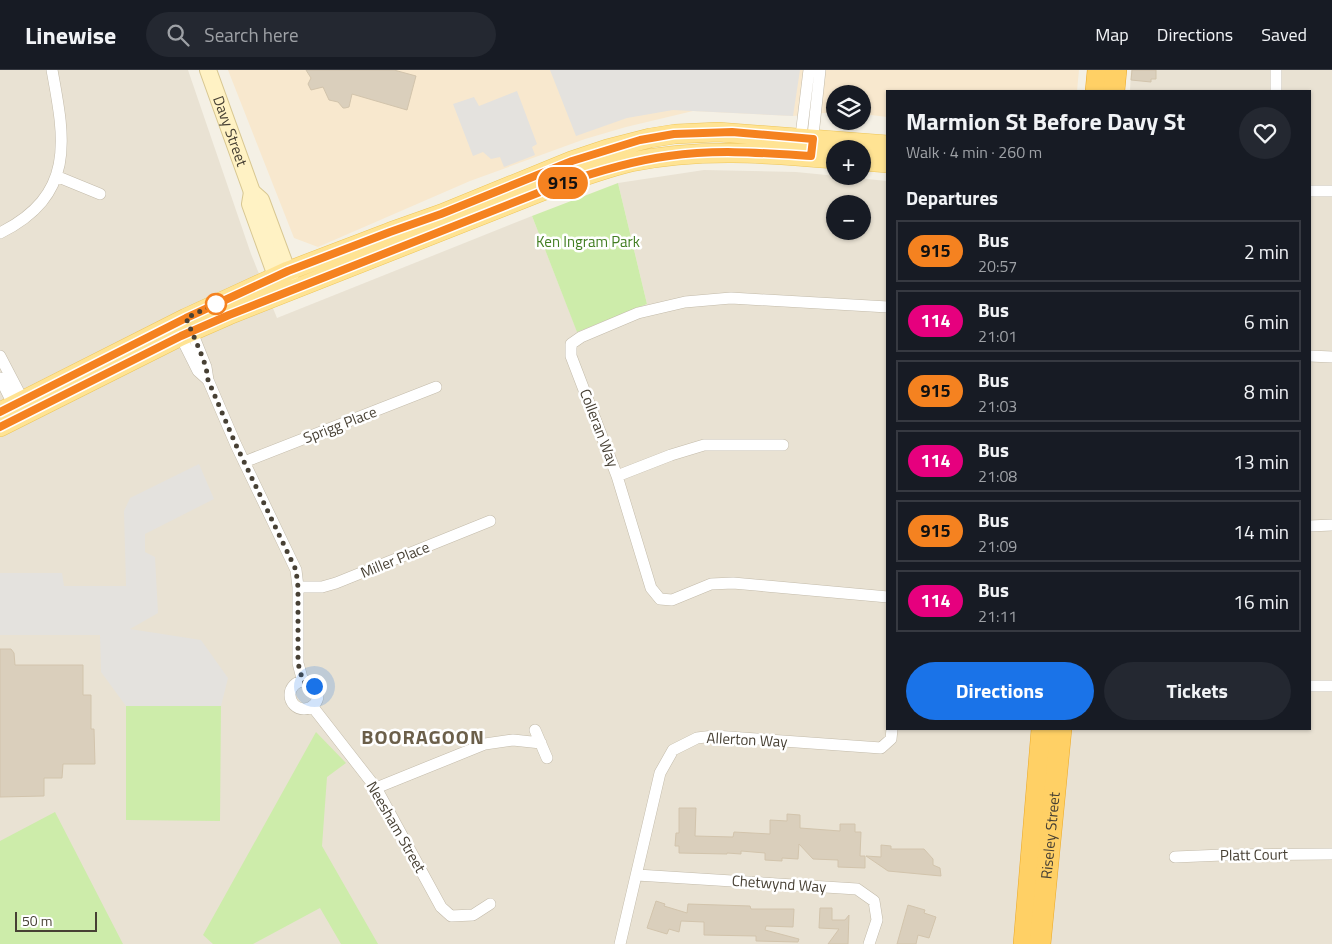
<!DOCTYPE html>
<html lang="en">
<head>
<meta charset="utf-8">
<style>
	body { margin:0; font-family:"Titillium Web",sans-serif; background:#242831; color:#f1f3f6; height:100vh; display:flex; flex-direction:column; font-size:19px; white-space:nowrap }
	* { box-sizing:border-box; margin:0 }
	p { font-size:16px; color:#9ea1a6 }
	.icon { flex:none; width:28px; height:28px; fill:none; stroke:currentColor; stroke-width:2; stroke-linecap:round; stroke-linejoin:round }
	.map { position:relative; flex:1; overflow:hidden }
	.panel { position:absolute; left:886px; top:20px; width:425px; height:640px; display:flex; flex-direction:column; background:#171b24; border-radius:0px; box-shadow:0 1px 4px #0004 }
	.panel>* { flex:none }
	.badge { padding:0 10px; border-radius:16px; font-size:18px; line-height:32px }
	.tools { position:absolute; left:826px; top:15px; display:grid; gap:10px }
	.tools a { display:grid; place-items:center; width:45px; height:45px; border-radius:50%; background:#171b24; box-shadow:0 1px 4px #0004; font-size:25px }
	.scale { position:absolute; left:15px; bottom:12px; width:82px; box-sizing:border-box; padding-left:5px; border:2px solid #474034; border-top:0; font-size:14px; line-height:18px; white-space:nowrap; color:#474034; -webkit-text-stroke:4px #fff; paint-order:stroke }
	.you { position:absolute; width:25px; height:25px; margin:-12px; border:4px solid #fff; border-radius:50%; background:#1a73e8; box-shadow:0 0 0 8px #1a73e833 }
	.map>.badge { position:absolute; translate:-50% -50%; box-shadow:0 0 0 2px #fff }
	h2 { padding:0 20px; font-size:19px; line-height:45px }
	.round { display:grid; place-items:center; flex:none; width:52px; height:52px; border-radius:26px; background:#242831 }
	.head { display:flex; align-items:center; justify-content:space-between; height:85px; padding:0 20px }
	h1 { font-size:24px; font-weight:700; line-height:38px }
	.action { display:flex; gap:10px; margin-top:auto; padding:10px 20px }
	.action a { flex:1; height:58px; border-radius:30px; background:#1a73e8; color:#fff; font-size:20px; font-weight:700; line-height:58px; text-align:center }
	.action a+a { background:#242831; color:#f1f3f6 }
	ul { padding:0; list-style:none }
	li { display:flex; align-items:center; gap:15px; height:62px; margin:0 10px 8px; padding:0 10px; border:2px solid #363941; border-radius:0px }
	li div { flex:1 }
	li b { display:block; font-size:19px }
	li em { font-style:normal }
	li .badge { min-width:55px; font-weight:700; text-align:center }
	header { display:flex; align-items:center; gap:30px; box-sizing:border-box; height:70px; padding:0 25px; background:#171b24; border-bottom:1px solid #363941 }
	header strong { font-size:24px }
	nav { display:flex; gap:28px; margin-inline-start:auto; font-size:18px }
	.search { width:350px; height:45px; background:#242831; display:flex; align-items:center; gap:12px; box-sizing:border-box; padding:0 18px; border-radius:28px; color:#9ea1a6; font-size:19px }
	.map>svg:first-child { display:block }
</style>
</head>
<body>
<header>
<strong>Linewise</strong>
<div class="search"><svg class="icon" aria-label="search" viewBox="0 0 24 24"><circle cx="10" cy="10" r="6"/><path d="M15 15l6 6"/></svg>Search here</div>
<nav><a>Map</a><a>Directions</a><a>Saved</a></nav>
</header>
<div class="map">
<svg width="1332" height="874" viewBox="0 0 1332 874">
	<rect width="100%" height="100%" fill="#f4f0e5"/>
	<path fill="#e9e2d3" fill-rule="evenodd" d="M0,0H188L251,184L277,248L532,146L577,261L647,234L618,113L704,100L796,102L887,111L888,659H1310V21H1130L1131,0H1332V874H0ZM835,134H862V161H835Z"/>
	<path fill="#f8e8ce" d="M228,0H1079L1077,21H888L887,47L863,44L862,24H835V42L793,46L693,41L626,57L585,69L470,111L318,177L294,168Z"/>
	<path fill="#cdecaa" d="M618,113L647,234L577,262L532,146Z
		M126,636H221L220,751L126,750Z
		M316,662L346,693L327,707L322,776L378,874H341L320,838L253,874H213L203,865Z
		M55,742L123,874H0V771Z"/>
	<path fill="#e4e2de" d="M550,0H800L793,46L673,40L627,48L576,66Z
		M517,21L537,74L532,77L535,85L504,97L500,87L491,89L483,82L473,86L453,34L474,27L479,36Z
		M199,394L214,429L145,464V482L155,487L158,543L130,559L201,570L228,608L221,636H126L101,602L100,565H0V503H62L64,516H126L124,441L130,428Z"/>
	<path fill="#dacfbc" stroke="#d2c4ac" d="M306,0H394L416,6L407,40L352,24L349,37L345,38H343L338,32L329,30L323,17L311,20L308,14L311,8Z
		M1132,0H1156V9H1151V12L1131,10Z
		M0,579H11L14,583L15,595H83V625H91V659H94L95,694H63L62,708H44V726L0,727Z
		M679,738H696L695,766L733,767L734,762L770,764V750L787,751V744L800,745V758L840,761V754H855V762H861L860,786H865V798L838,797V790L813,789L799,774L798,789L782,788V791L765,790V783L741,781V784L727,783V784L679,783V776H675L676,763H679Z
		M881,775L891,776V779H924L933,789V795L940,798L941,806L888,801L866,786L881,787Z
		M656,831L665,834L664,836L687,843L688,834L750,836L751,839H794L793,857L766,856L765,860L799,869L798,872L756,871V866L704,865V852L681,851L679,862L669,859L667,864L647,858Z
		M908,835L925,840L924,843L936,847L929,868L918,865L916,874H897Z
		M820,838H832V850H845L849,845L848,874H828L839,859L819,858Z"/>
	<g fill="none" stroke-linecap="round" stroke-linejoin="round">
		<defs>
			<path id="street" d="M1276,0V21
				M800,74L809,0
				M812,75L820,0
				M56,106L100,124
				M1310,121H1332
				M0,163C76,125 65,70 52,0
				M888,237L731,228L685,232L638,243L581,267L571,274V286L617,406L651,518L660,529L672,530L711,514L733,513L888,527
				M190,257L206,297L208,310L236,375L296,500L298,517V593L303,612
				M178,261L198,301L208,310
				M0,286L25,334
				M1310,286L1332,287
				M0,308L16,340
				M244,392L436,317
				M617,406L671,385L704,375H783
				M1310,456L1332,455
				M298,517H322L336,513L490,451
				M290 625a14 14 0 1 1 28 0a14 14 0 1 1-28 0Z
				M1310,616H1332
				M312,636L376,718L441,837L451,846L473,845L490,834
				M535,660L547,688
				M376,718L485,674L513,670L541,673
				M1175,787L1223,785L1332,784
				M637,805L857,819L874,831L877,850L869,874
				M620,874L660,703L673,680L697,668L714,666L881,678L891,669L892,659"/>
			<g id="secondary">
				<path id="s1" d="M208,0L252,122L261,130L294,219"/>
				<path d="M252,122L250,134L280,217"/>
			</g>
			<path id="primary" d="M862,91L888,93
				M0,342L186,248L288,201L390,162L441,144L571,91L607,79L650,68L675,64L718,62L888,75
				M0,357L181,266L229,245L558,115C582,107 606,98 631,92C699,78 766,83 835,89"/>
			<g id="highway">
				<path d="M1096,21L1098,0"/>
				<path d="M1114,21L1116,0"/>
				<path d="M1024,874L1042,659"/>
				<path id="s2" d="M1040,874L1061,659"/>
			</g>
		</defs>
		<use href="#street" stroke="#c3bbaa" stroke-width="12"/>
		<use href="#secondary" stroke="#d8c791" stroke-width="18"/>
		<use href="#primary" stroke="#eec659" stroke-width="20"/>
		<use href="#highway" stroke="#eba928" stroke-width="22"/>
		<use href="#street" stroke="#fff" stroke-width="11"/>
		<use href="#secondary" stroke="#fff2c4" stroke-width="16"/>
		<use href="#primary" stroke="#ffe393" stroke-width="19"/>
		<use href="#highway" stroke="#ffd065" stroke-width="21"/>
	</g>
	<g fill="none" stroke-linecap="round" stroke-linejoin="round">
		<defs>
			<path id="line" d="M0,342L186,248L288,201L390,162L441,144L572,91L640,70L674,64L732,62L813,69L811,86C764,83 717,79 669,86C631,91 595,102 558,115L229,245L181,266L0,357"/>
		</defs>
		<use href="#line" stroke="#fff" stroke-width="11"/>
		<use href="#line" stroke="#f58220" stroke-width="8"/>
		<path stroke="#474034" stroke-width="5" stroke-dasharray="0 9" d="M216,234L186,248L200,281L206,297L208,310L236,375L296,500L298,517V593L303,612L314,616"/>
	</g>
	<circle fill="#fff" stroke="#f58220" stroke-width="2.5" cx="216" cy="234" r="10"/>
	<g text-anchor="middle" stroke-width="5" stroke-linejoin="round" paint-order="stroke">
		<g font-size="15" fill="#474034" stroke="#fff">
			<text dy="5" stroke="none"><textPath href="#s1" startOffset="65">Davy Street</textPath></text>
			<text transform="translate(340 355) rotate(-21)" y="5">Sprigg Place</text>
			<text transform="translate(599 358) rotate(69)" y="5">Colleran Way</text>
			<text transform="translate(395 490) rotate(-22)" y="5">Miller Place</text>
			<text transform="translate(747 670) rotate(3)" y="5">Allerton Way</text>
			<text transform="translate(396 757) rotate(60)" y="5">Neesham Street</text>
			<text dy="5" stroke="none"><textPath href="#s2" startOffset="109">Riseley Street</textPath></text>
			<text transform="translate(1254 785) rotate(-1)" y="5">Platt Court</text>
			<text transform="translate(779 814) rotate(4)" y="5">Chetwynd Way</text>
		</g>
		<g font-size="15" fill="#427e22" stroke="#fff">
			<text x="588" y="177">Ken Ingram Park</text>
		</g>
		<g font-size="20" font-weight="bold" letter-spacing="1" fill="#6b5f4a" stroke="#fff">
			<text x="423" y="674">BOORAGOON</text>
		</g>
	</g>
</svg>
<div class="tools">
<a><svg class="icon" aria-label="layers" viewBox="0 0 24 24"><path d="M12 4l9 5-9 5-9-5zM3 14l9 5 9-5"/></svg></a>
<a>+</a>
<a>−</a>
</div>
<div class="scale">50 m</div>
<div class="you" style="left:314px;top:616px"></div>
<b class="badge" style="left:563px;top:113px;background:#f58220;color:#111">915</b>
<section class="panel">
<div class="head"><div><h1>Marmion St Before Davy St</h1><p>Walk · 4 min · 260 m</p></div><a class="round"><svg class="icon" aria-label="heart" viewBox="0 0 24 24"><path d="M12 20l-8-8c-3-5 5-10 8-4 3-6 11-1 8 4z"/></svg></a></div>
<h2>Departures</h2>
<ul>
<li><span class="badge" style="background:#f58220;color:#111">915</span><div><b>Bus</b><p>20:57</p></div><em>2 min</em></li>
<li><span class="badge" style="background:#e6007e;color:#fff">114</span><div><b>Bus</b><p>21:01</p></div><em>6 min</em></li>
<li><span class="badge" style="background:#f58220;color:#111">915</span><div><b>Bus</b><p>21:03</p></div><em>8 min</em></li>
<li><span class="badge" style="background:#e6007e;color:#fff">114</span><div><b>Bus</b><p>21:08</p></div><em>13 min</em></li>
<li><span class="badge" style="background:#f58220;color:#111">915</span><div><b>Bus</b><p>21:09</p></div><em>14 min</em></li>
<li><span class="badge" style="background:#e6007e;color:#fff">114</span><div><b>Bus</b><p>21:11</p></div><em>16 min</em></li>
</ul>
<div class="action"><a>Directions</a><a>Tickets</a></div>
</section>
</div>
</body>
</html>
